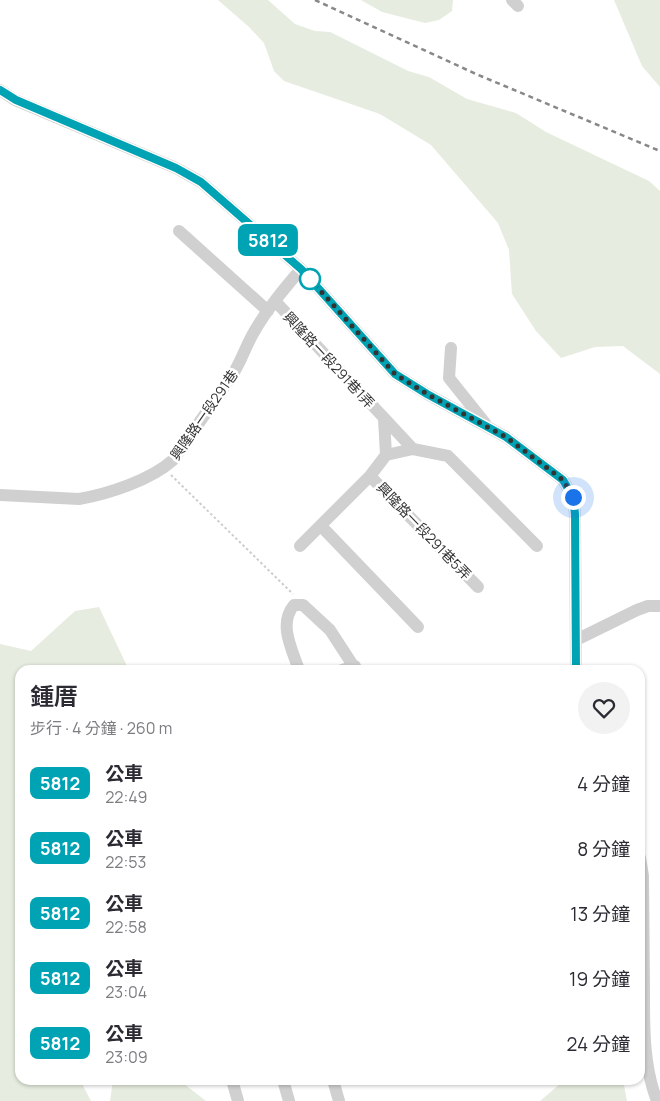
<!DOCTYPE html>
<html lang="zh-TW">
<head>
<meta charset="utf-8">
<style>
	body { margin:0; font-family:Manrope,"Noto Sans TC",sans-serif; background:#f2f2f3; color:#2b2b33; height:100vh; display:flex; flex-direction:column; font-size:19px; white-space:nowrap }
	* { box-sizing:border-box; margin:0 }
	p { font-size:16px; color:#7c7c81 }
	.icon { flex:none; width:28px; height:28px; fill:none; stroke:currentColor; stroke-width:2; stroke-linecap:round; stroke-linejoin:round }
	.map { position:relative; flex:1; overflow:hidden }
	.sheet { position:absolute; left:15px; top:665px; width:630px; height:420px; display:flex; flex-direction:column; background:#fff; border-radius:15px; box-shadow:0 1px 4px #0004 }
	.sheet>* { flex:none }
	.badge { padding:0 10px; border-radius:8px; font-size:18px; line-height:32px }
	.you { position:absolute; width:25px; height:25px; margin:-12px; border:4px solid #fff; border-radius:50%; background:#1a73e8; box-shadow:0 0 0 8px #1a73e833 }
	.map>.badge { position:absolute; translate:-50% -50%; box-shadow:0 0 0 2px #fff }
	.round { display:grid; place-items:center; flex:none; width:52px; height:52px; border-radius:26px; background:#f2f2f3 }
	.headline { display:flex; align-items:center; justify-content:space-between; height:85px; padding:0 15px }
	h1 { font-size:24px; font-weight:600; line-height:38px }
	ul { padding:0; list-style:none }
	li { display:flex; align-items:center; gap:15px; height:65px; padding:0 15px }
	li div { flex:1 }
	li b { display:block; font-size:19px }
	li em { font-style:normal }
	li .badge { min-width:55px; font-weight:700; text-align:center }
	.map>svg:first-child { display:block }
</style>
</head>
<body>
<div class="map">
<svg width="660" height="1101" viewBox="0 0 660 1101">
	<rect width="100%" height="100%" fill="#fff"/>
	<path fill="#e6ecdf" d="M218,0H268L295,24L315,31L330,32L408,71L429,77L467,99L516,113L546,132L649,181L660,191V374L623,346L595,347L561,358L536,331L512,294L509,250L498,223L431,145L380,114L284,81L274,71L264,43L249,27Z
		M361,0H453L452,11L439,20L425,23L382,12Z
		M614,0H660V87L642,66Z
		M99,607L127,666L126,670H20V917L17,936L20,943V1080H80L91,1101H0V644L31,651L75,611Z
		M113,1080H179L206,1101H110Z
		M588,1080H623L627,1101H540L560,1084L580,1085Z"/>
	<g fill="none" stroke-linecap="round" stroke-linejoin="round">
		<path stroke="#cdcdcd" stroke-width="2" stroke-dasharray="2.5 2.5" stroke-linecap="butt" d="M171,475L293,594"/>
		<path stroke="#d0d0d0" stroke-width="12" d="M512,0L518,6
			M0,90L15,100L176,168L201,182L301,269L395,374L427,394L506,437L563,480L573,497L575,514L576,670
			M179,231L268,311
			M275,301L413,449L386,455
			M451,348L449,378L485,423
			M413,449L448,456L537,546
			M370,476L478,587
			M0,495L79,499C108,494 151,480 173,460L231,377C241,363 245,347 254,332C267,309 284,289 301,269
			M321,526L418,627
			M300,546L370,476L386,455L384,419
			M576,640L637,610L648,606H660
			M299,670C292,649 278,624 294,605H303L330,630L356,670
			M342,670L355,666
			M640,858L643,876C643,913 644,950 644,987C644,1025 643,1065 657,1101
			M232,1080L238,1101
			M283,1080L289,1101
			M333,1080L339,1101"/>
		<path stroke="#888" stroke-width="2.5" stroke-dasharray="5 4" stroke-linecap="butt" d="M315,0L476,74L660,151"/>
	</g>
	<g fill="none" stroke-linecap="round" stroke-linejoin="round">
		<defs>
			<path id="line" d="M0,90L16,100L176,168L201,182L301,269L395,374L427,394L506,437L563,480L573,497L575,514L576,670"/>
		</defs>
		<use href="#line" stroke="#fff" stroke-width="11"/>
		<use href="#line" stroke="#00a3b4" stroke-width="8"/>
		<path stroke="#333" stroke-width="5" stroke-dasharray="0 9" d="M310,279L395,374L427,394L506,437L563,480L573,497"/>
	</g>
	<circle fill="#fff" stroke="#00a3b4" stroke-width="2.5" cx="310" cy="279" r="10"/>
	<g text-anchor="middle" stroke-width="5" stroke-linejoin="round" paint-order="stroke">
		<g font-size="14" fill="#333" stroke="#fff">
			<text transform="translate(329 360) rotate(47)" y="5">興隆路一段291巷1弄</text>
			<text transform="translate(204 415) rotate(-55)" y="5">興隆路一段291巷</text>
			<text transform="translate(424 531) rotate(46)" y="5">興隆路一段291巷5弄</text>
		</g>
	</g>
</svg>
<div class="you" style="left:573px;top:497px"></div>
<b class="badge" style="left:268px;top:240px;background:#00a3b4;color:#fff">5812</b>
<section class="sheet">
<div class="headline"><div><h1>鍾厝</h1><p>步行 · 4 分鐘 · 260 m</p></div><a class="round"><svg class="icon" aria-label="heart" viewBox="0 0 24 24"><path d="M12 20l-8-8c-3-5 5-10 8-4 3-6 11-1 8 4z"/></svg></a></div>
<ul>
<li><span class="badge" style="background:#00a3b4;color:#fff">5812</span><div><b>公車</b><p>22:49</p></div><em>4 分鐘</em></li>
<li><span class="badge" style="background:#00a3b4;color:#fff">5812</span><div><b>公車</b><p>22:53</p></div><em>8 分鐘</em></li>
<li><span class="badge" style="background:#00a3b4;color:#fff">5812</span><div><b>公車</b><p>22:58</p></div><em>13 分鐘</em></li>
<li><span class="badge" style="background:#00a3b4;color:#fff">5812</span><div><b>公車</b><p>23:04</p></div><em>19 分鐘</em></li>
<li><span class="badge" style="background:#00a3b4;color:#fff">5812</span><div><b>公車</b><p>23:09</p></div><em>24 分鐘</em></li>
</ul>
</section>
</div>
</body>
</html>
